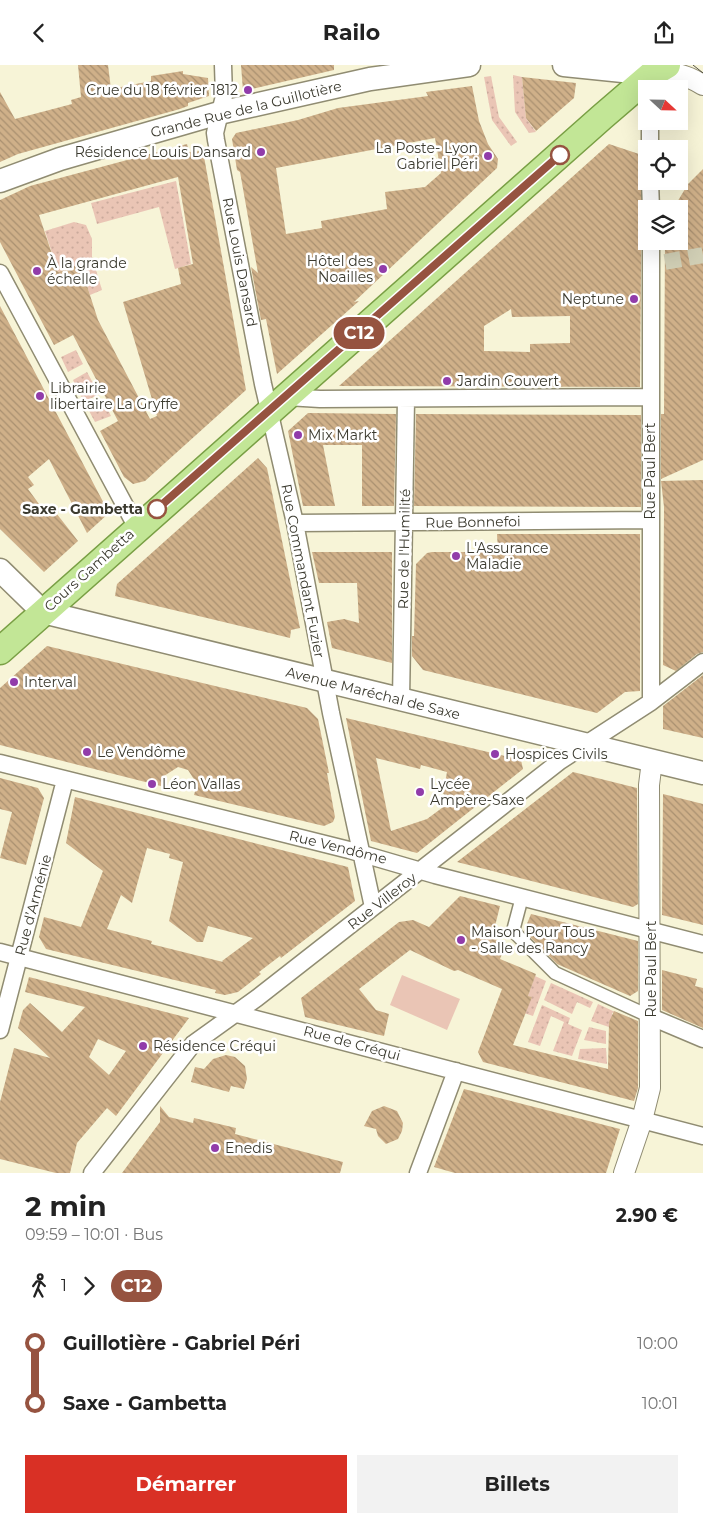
<!DOCTYPE html>
<html lang="fr">
<head>
<meta charset="utf-8">
<style>
	body { margin:0; font-family:Montserrat,sans-serif; background:#f2f2f2; color:#222; height:100vh; display:flex; flex-direction:column; font-size:19px; white-space:nowrap }
	* { box-sizing:border-box; margin:0 }
	p { font-size:16px; color:#767676 }
	.icon { flex:none; width:28px; height:28px; fill:none; stroke:currentColor; stroke-width:2; stroke-linecap:round; stroke-linejoin:round }
	.map { position:relative; height:1108px; overflow:hidden }
	.sheet { display:flex; flex-direction:column; background:#fff; flex:1 }
	.sheet>* { flex:none }
	.badge { padding:0 10px; border-radius:16px; font-size:18px; line-height:32px }
	.needle { width:32px; rotate:112deg }
	.controls { position:absolute; left:638px; top:15px; display:grid; gap:10px }
	.controls a { display:grid; place-items:center; width:50px; height:50px; border-radius:0px; background:#fff; box-shadow:0 5px 20px #0002; font-size:25px }
	.map>.badge { position:absolute; translate:-50% -50%; box-shadow:0 0 0 2px #fff }
	.legs { display:flex; align-items:center; gap:8px; height:55px; padding:0 25px; font-size:16px }
	.legs p { margin-inline-start:auto }
	.headline { display:flex; align-items:center; justify-content:space-between; height:85px; padding:0 25px }
	h1 { font-size:28px; font-weight:700; line-height:38px }
	.primary-button { display:flex; gap:10px; margin-top:auto; padding:10px 25px }
	.primary-button a { flex:1; height:58px; border-radius:0px; background:#d93025; color:#fff; font-size:20px; font-weight:700; line-height:58px; text-align:center }
	.primary-button a+a { background:#f2f2f2; color:#222 }
	ul { padding:0 25px; list-style:none }
	li { display:flex; align-items:center; gap:18px; height:60px; font-size:19px }
	li i { display:grid; place-items:center; width:8px; height:100%; margin:0 6px; background:currentColor }
	li i::after { content:''; width:12px; height:12px; margin:-6px; border:4px solid; border-radius:50%; background:#fff }
	li p { margin-inline-start:auto }
	li:first-child i { background:linear-gradient(#0000 50%,currentColor 0) }
	li:last-child i { background:linear-gradient(currentColor 50%,#0000 0) }
	header { display:flex; justify-content:space-between; align-items:center; height:65px; padding:0 25px; background:#fff; font-size:22px; font-weight:700 }
	.map>svg:first-child { display:block }
</style>
</head>
<body>
<header><svg class="icon" aria-label="back" viewBox="0 0 24 24"><path d="M15 5l-7 7 7 7"/></svg>Railo<svg class="icon" aria-label="share" viewBox="0 0 24 24"><path d="M12 15V3M7 8l5-5 5 5M5 13v7h14v-7"/></svg></header>
<div class="map">
<svg width="703" height="1108" viewBox="0 0 703 1108">
	<defs>
		<pattern id="grass-dots" width="8" height="8" patternUnits="userSpaceOnUse" patternTransform="scale(1.25)"><rect width="8" height="8" fill="#eac5b5"/><path d="M2 2h.1M6 6h.1" fill="none" stroke="#caaa9c" stroke-width="1.8" stroke-linecap="round"/></pattern>
		<pattern id="building-back-hatch" width="6" height="6" patternUnits="userSpaceOnUse" patternTransform="scale(1.25)"><rect width="6" height="6" fill="#cfb089"/><path d="M-1 5l2 2M0 0l6 6M5-1l2 2" fill="none" stroke="#a99070"/></pattern>
	</defs>
	<rect width="100%" height="100%" fill="#f7f4d7"/>
	<path fill="url(#grass-dots)" d="M513,10L522,12L526,53L536,67L529,68L515,47Z
		M491,11L499,52L517,77L511,81L492,55L484,12Z
		M176,116L191,199L175,204L159,142L97,159L91,138Z
		M74,157L86,160L92,174V192L102,225L90,230L80,199L58,207L45,166Z
		M76,285L83,299L68,307L61,292Z
		M87,307L99,329L84,337L73,315Z
		M103,335L111,351L95,357L88,344Z
		M535,911L546,916L533,951L521,947L531,932L528,931Z
		M551,918L593,937L590,943L577,937L572,949L544,935Z
		M598,939L615,947L612,948V955L609,962L591,956Z
		M542,940L570,953L568,959L582,965L572,991L553,986L564,957L551,951L540,981L528,977Z
		M589,962L606,966V979L584,975Z
		M606,983L607,999L578,994L580,984Z"/>
	<path fill="#eac5b5" d="M402,910L460,934L447,965L390,940Z"/>
	<path fill="url(#building-back-hatch)" fill-rule="evenodd" d="M78,0H108L111,24L151,16V11L183,6V9L208,13L209,31L188,38V41L180,44L18,89L0,97V27L15,54L72,39L71,35L81,32Z
		M241,0H334V5L243,26Z
		M522,12L576,18L574,33L536,66L526,53Z
		M472,21L479,56L488,79L498,94L497,103L354,237L359,236L277,309L266,254L261,255L251,202L258,208L240,107L237,105L232,74L236,68L298,55L338,43L428,31L426,27ZM435,73L441,108L425,122L385,127L387,144L321,156L322,163L286,169L276,103Z
		M187,79L189,87L203,86L246,325L145,416L133,419L124,412L100,366L118,356L73,270L54,280L0,177V135L30,121ZM178,112L193,199L178,203L181,219L123,237L157,351L150,354L98,255L80,199L58,207L39,150Z
		M609,79L642,90L640,322L339,321ZM511,244L512,252L570,251V278L530,279V287L484,286V261Z
		M703,104V395L661,414V349H664L665,176H679V144H673L688,119Z
		M0,241L109,448L87,468L49,394L28,412L34,420L28,424L47,450L53,444L78,476L44,507L0,464Z
		M308,348L396,349L394,441H362V380H323L335,441H303L288,366Z
		M416,349L641,350V442L414,441Z
		M258,393L267,403L300,563L291,565L290,573L115,531L117,519Z
		M703,415V587L697,589L676,606L663,600L664,442L661,416Z
		M497,469H640V626L625,627L597,648L423,605L412,591V571H414L416,499L427,488L432,487H498Z
		M312,487H392V598L332,583L327,557L344,554L359,558L357,518H319Z
		M47,581L307,643L318,654L329,708H327L335,752L333,757L324,761L194,730L197,719L188,705L178,702L164,711L161,721L0,680V623Z
		M703,610V673L663,664V641Z
		M346,653L521,695L523,704L417,788L371,776ZM376,693L420,704L421,700L447,707L443,728L450,737L427,754L391,766Z
		M573,707L637,723L638,839L633,842L457,797Z
		M0,713L38,723L44,733L26,800L0,793L12,747L0,744Z
		M663,729L703,739V860L662,850Z
		M75,732L348,802L355,836L281,893L280,891L259,907L261,909L238,927L225,930L215,928L216,925L46,884L39,872L44,852L81,862L103,806L66,778ZM147,783L170,789L169,793L183,797L169,856L197,877H203L208,861L253,873L222,896L223,897L151,879L152,876L107,864L121,830L132,838Z
		M460,831L500,841L492,873L506,879L500,894L536,909L528,931L532,932L513,980L608,1004L609,957L614,946L638,956V1023L634,1036L483,997L478,987L502,924L458,905L454,906L410,885L359,924L376,945L389,949L384,971L305,952L301,933L399,857L413,855L429,862Z
		M531,849L638,876V926L630,931L557,899L524,866Z
		M662,905L697,914L695,921L703,923V963L662,945Z
		M29,912L189,953L116,1051L107,1043L77,1078L70,1108H56L0,1094V1037L14,983L50,993L18,963L23,945L30,938L62,967L85,942L25,927ZM98,974L126,986L109,1010L89,992Z
		M226,990L235,992L245,1001L247,1014L244,1024L231,1021L229,1027L191,1017L195,1002L204,1004L213,994Z
		M464,1024L620,1064L606,1108H455L434,1102Z
		M160,1041L169,1052L193,1058L194,1053L236,1063L235,1069L343,1097L340,1108H122L160,1057Z
		M384,1041L397,1046L403,1058L402,1066L398,1074L386,1079L378,1071L376,1064L364,1061L372,1046Z"/>
	<g fill="none" stroke-linecap="round" stroke-linejoin="round">
		<path stroke="#d1cfb5" stroke-width="16" stroke-dasharray="16 8" stroke-linecap="butt" d="M665,197L703,190"/>
		<defs>
			<path id="pedestrian" d="M522,832L513,866L555,908L651,952"/>
			<path id="minor" d="M223,0L224,31L215,68L216,75L263,319L295,458L331,648L373,842
				M650,56V84
				M650,116L651,144
				M0,208L137,463
				M287,332L320,334L650,332
				M295,458L650,455
				M401,635L406,334
				M651,637V176
				M0,698L349,785L435,810L703,879
				M0,887L703,1071
				M651,952L703,974
				M0,965L65,715
				M92,1108L193,979L257,933L560,696L651,637L703,597
				M418,1108L456,1006"/>
			<path id="tertiary" d="M652,9C672,6 685,9 703,20
				M624,1108L642,1055L650,1023L649,720L652,696"/>
			<path id="secondary" d="M564,0L652,9
				M0,116L60,94L219,48L370,14L469,0
				M0,505L43,547L703,708"/>
			<path id="primary" d="M0,586L602,52L652,9L667,0"/>
		</defs>
		<use href="#pedestrian" stroke="#908c72" stroke-width="15"/>
		<use href="#minor" stroke="#908c72" stroke-width="19"/>
		<use href="#tertiary" stroke="#908c72" stroke-width="22"/>
		<use href="#secondary" stroke="#908c72" stroke-width="25"/>
		<use href="#primary" stroke="#799f44" stroke-width="29"/>
		<use href="#pedestrian" stroke="#fff" stroke-width="12"/>
		<use href="#minor" stroke="#fff" stroke-width="16"/>
		<use href="#tertiary" stroke="#fff" stroke-width="20"/>
		<use href="#secondary" stroke="#fff" stroke-width="22"/>
		<use href="#primary" stroke="#c2e696" stroke-width="26"/>
		<path stroke="#525043" stroke-width="1" d="M693,0L703,8"/>
	</g>
	<g fill="none" stroke-linecap="round" stroke-linejoin="round">
		<defs>
			<path id="line-1" d="M157,444L560,90"/>
		</defs>
		<use href="#line-1" stroke="#fff" stroke-width="11"/>
		<use href="#line-1" stroke="#965340" stroke-width="8"/>
	</g>
	<g fill="#913caa" stroke="#fff" stroke-width="2">
		<circle cx="248" cy="25" r="5"/>
		<circle cx="261" cy="87" r="5"/>
		<circle cx="488" cy="91" r="5"/>
		<circle cx="383" cy="204" r="5"/>
		<circle cx="37" cy="206" r="5"/>
		<circle cx="634" cy="234" r="5"/>
		<circle cx="447" cy="316" r="5"/>
		<circle cx="40" cy="331" r="5"/>
		<circle cx="298" cy="370" r="5"/>
		<circle cx="456" cy="491" r="5"/>
		<circle cx="14" cy="617" r="5"/>
		<circle cx="87" cy="687" r="5"/>
		<circle cx="495" cy="689" r="5"/>
		<circle cx="152" cy="719" r="5"/>
		<circle cx="420" cy="727" r="5"/>
		<circle cx="461" cy="875" r="5"/>
		<circle cx="143" cy="981" r="5"/>
		<circle cx="215" cy="1083" r="5"/>
	</g>
	<g fill="#fff" stroke="#965340" stroke-width="2.5">
		<circle cx="560" cy="90" r="9"/>
		<circle cx="157" cy="444" r="9"/>
	</g>
	<g text-anchor="middle" stroke-width="5" stroke-linejoin="round" paint-order="stroke">
		<g font-size="14" fill="#3b3a2f" stroke="#fff" text-anchor="start">
			<text x="238" y="30" text-anchor="end">Crue du 18 février 1812</text>
			<text x="478" y="88" text-anchor="end">La Poste- Lyon<tspan x="478" dy="16">Gabriel Péri</tspan></text>
			<text x="251" y="92" text-anchor="end">Résidence Louis Dansard</text>
			<text x="373" y="201" text-anchor="end">Hôtel des<tspan x="373" dy="16">Noailles</tspan></text>
			<text x="47" y="203">À la grande<tspan x="47" dy="16">échelle</tspan></text>
			<text x="624" y="239" text-anchor="end">Neptune</text>
			<text x="457" y="321">Jardin Couvert</text>
			<text x="50" y="328">Librairie<tspan x="50" dy="16">libertaire La Gryffe</tspan></text>
			<text x="308" y="375">Mix Markt</text>
			<text x="466" y="488">L'Assurance<tspan x="466" dy="16">Maladie</tspan></text>
			<text x="24" y="622">Interval</text>
			<text x="97" y="692">Le Vendôme</text>
			<text x="505" y="694">Hospices Civils</text>
			<text x="162" y="724">Léon Vallas</text>
			<text x="430" y="724">Lycée<tspan x="430" dy="16">Ampère-Saxe</tspan></text>
			<text x="471" y="872">Maison Pour Tous<tspan x="471" dy="16">- Salle des Rancy</tspan></text>
			<text x="153" y="986">Résidence Créqui</text>
			<text x="225" y="1088">Enedis</text>
		</g>
		<g font-size="14" fill="#3b3a2f" stroke="#fff">
			<text transform="translate(246 44) rotate(-14)" y="5">Grande Rue de la Guillotière</text>
			<text transform="translate(240 197) rotate(79)" y="5">Rue Louis Dansard</text>
			<text transform="translate(650 406) rotate(-90)" y="5">Rue Paul Bert</text>
			<text transform="translate(473 457) rotate(-1)" y="5">Rue Bonnefoi</text>
			<text transform="translate(404 484) rotate(-89)" y="5">Rue de l'Humilité</text>
			<text transform="translate(89 505) rotate(-42)" y="5">Cours Gambetta</text>
			<text transform="translate(303 506) rotate(79)" y="5">Rue Commandant Fuzier</text>
			<text transform="translate(373 628) rotate(14)" y="5">Avenue Maréchal de Saxe</text>
			<text transform="translate(338 782) rotate(14)" y="5">Rue Vendôme</text>
			<text transform="translate(382 836) rotate(-38)" y="5">Rue Villeroy</text>
			<text transform="translate(33 840) rotate(-75)" y="5">Rue d’Arménie</text>
			<text transform="translate(651 904) rotate(-90)" y="5">Rue Paul Bert</text>
			<text transform="translate(352 978) rotate(15)" y="5">Rue de Créqui</text>
		</g>
		<g font-size="14" font-weight="bold" fill="#3b3a2f" stroke="#fff" text-anchor="end">
			<text x="143" y="449">Saxe - Gambetta</text>
		</g>
	</g>
</svg>
<div class="controls">
<a><svg class="needle" viewBox="-14 -14 28 28"><path d="M0-13l5 13h-10z" fill="#e53935"/><path d="M0 13l5-13h-10z" fill="#767676"/></svg></a>
<a><svg class="icon" aria-label="locate" viewBox="0 0 24 24"><circle cx="12" cy="12" r="6"/><path d="M12 2v4M12 18v4M2 12h4M18 12h4"/></svg></a>
<a><svg class="icon" aria-label="layers" viewBox="0 0 24 24"><path d="M12 4l9 5-9 5-9-5zM3 14l9 5 9-5"/></svg></a>
</div>
<b class="badge" style="left:359px;top:268px;background:#965340;color:#fff">C12</b>
</div>
<section class="sheet">
<div class="headline"><div><h1>2 min</h1><p>09:59 – 10:01 · Bus</p></div><b>2.90 €</b></div>
<div class="legs"><svg class="icon" aria-label="walk" viewBox="0 0 24 24"><circle cx="13" cy="4" r="2"/><path d="M13 8l-2 6 4 7M11 14l-3 7M7 12l3-4h3l4 4"/></svg>1<svg class="icon" aria-label="forward" viewBox="0 0 24 24"><path d="M9 5l7 7-7 7"/></svg><b class="badge" style="background:#965340;color:#fff">C12</b></div>
<ul>
<li><i style="color:#965340"></i><b>Guillotière - Gabriel Péri</b><p>10:00</p></li>
<li><i style="color:#965340"></i><b>Saxe - Gambetta</b><p>10:01</p></li>
</ul>
<div class="primary-button"><a>Démarrer</a><a>Billets</a></div>
</section>
</body>
</html>
